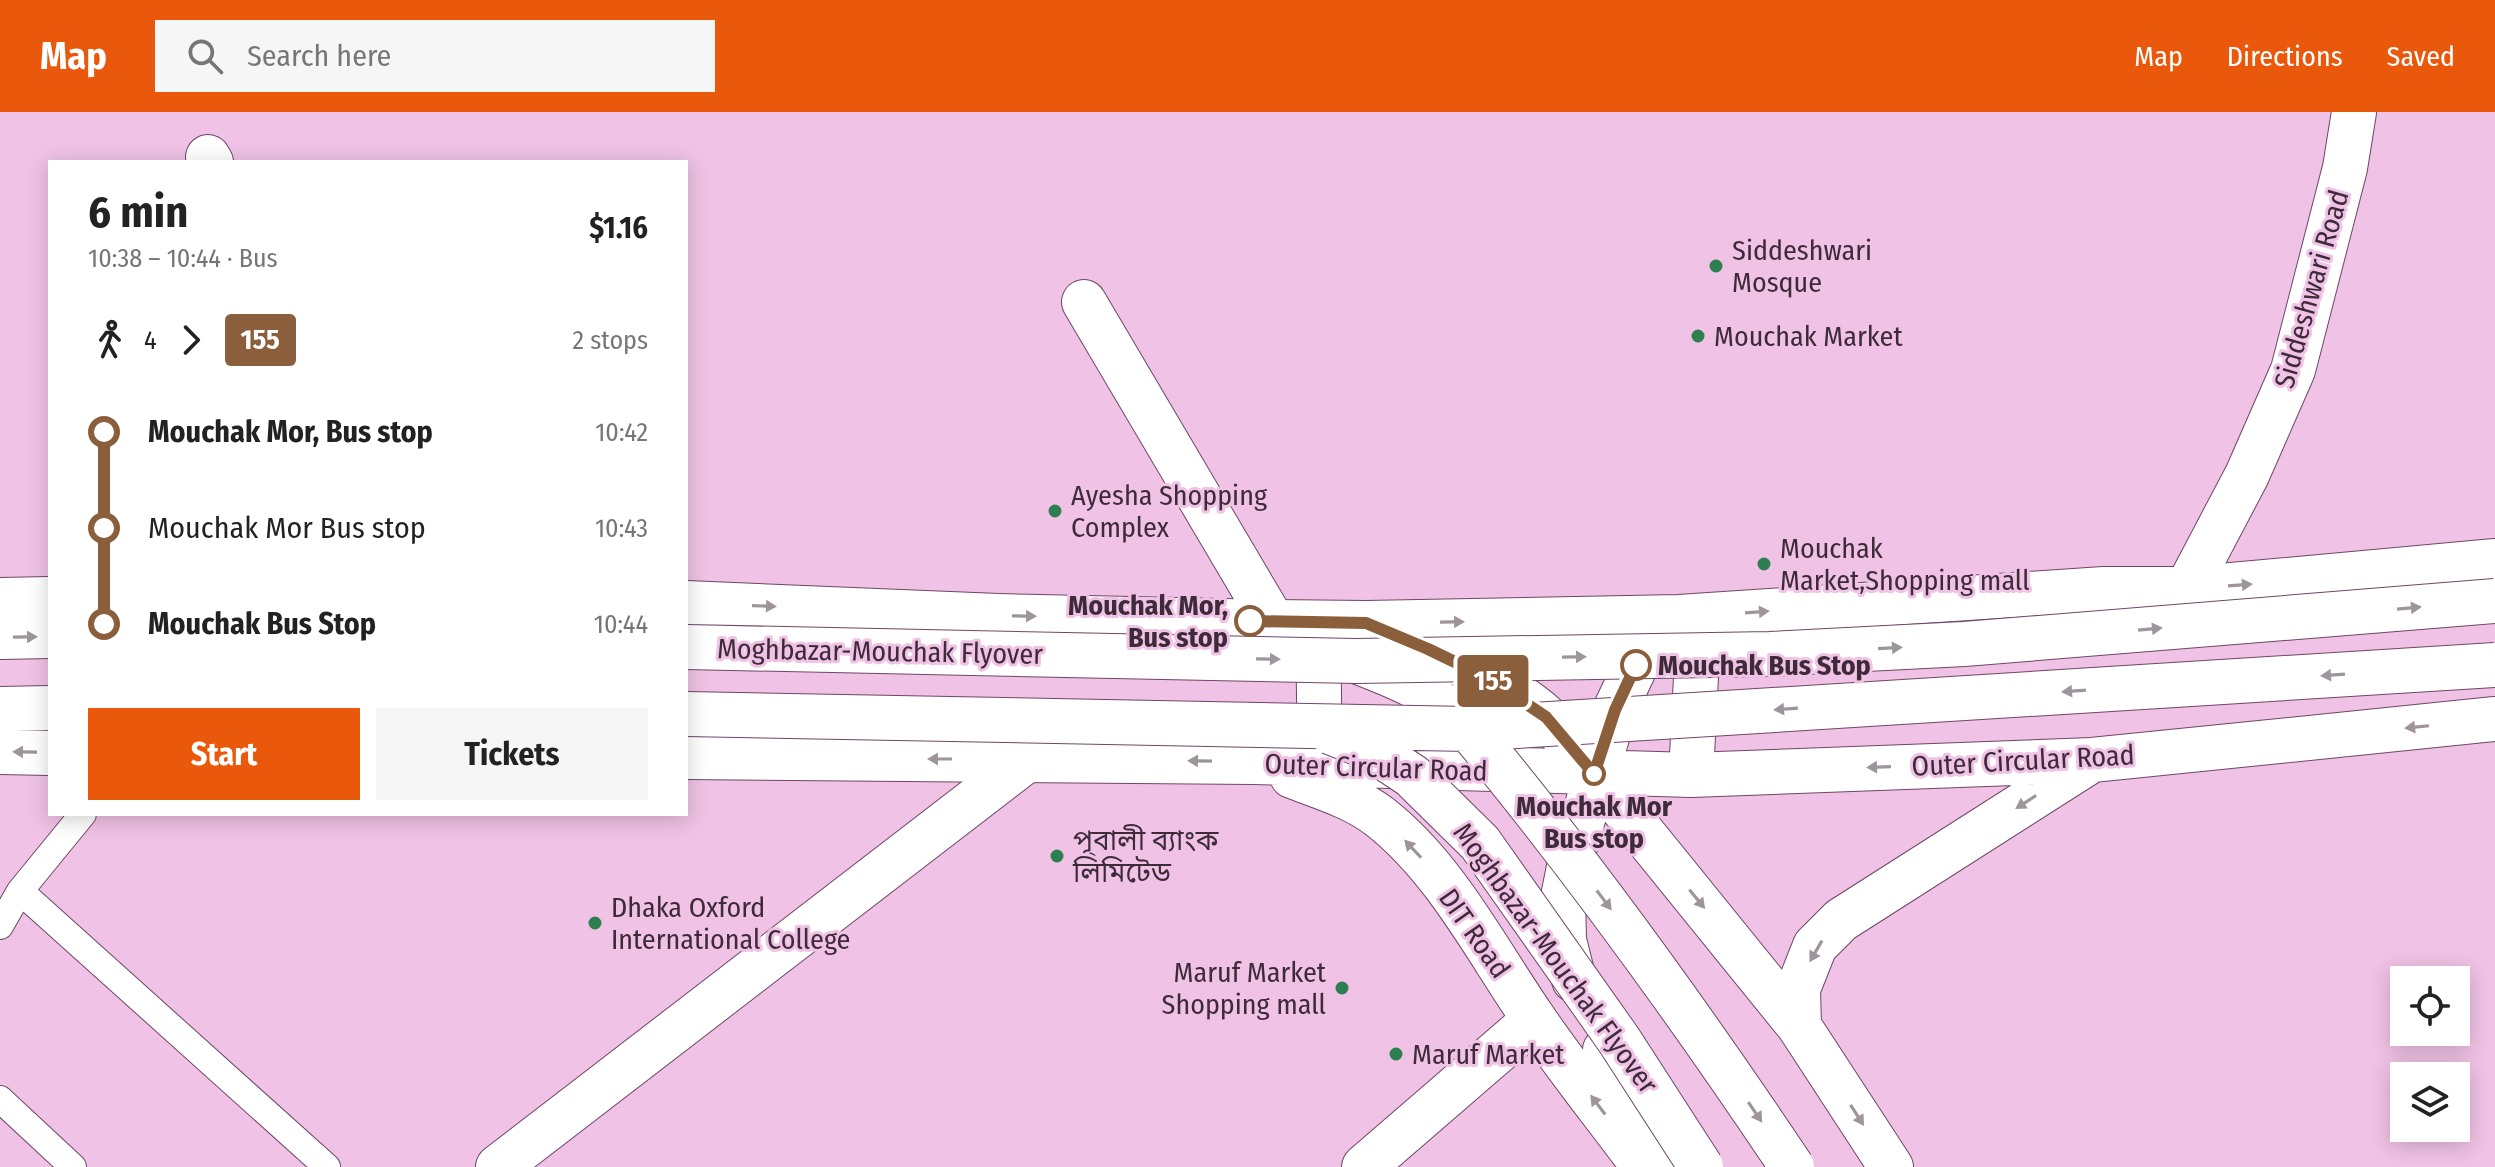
<!DOCTYPE html>
<html lang="en">
<head>
<meta charset="utf-8">
<style>
	body { margin:0; font-family:"Fira Sans Condensed","Noto Sans Bengali",sans-serif; background:#f6f6f6; color:#222; height:100vh; display:flex; flex-direction:column; font-size:30px; white-space:nowrap }
	* { box-sizing:border-box; margin:0 }
	p { font-size:26px; color:#767676 }
	.icon { flex:none; width:44px; height:44px; fill:none; stroke:currentColor; stroke-width:2; stroke-linecap:round; stroke-linejoin:round }
	.map { position:relative; flex:1; overflow:hidden }
	.details { position:absolute; left:48px; top:48px; width:640px; height:656px; display:flex; flex-direction:column; background:#fff; border-radius:0px; box-shadow:0 4px 20px #0003 }
	.details>* { flex:none }
	.badge { padding:0 16px; border-radius:6px; font-size:28px; line-height:52px }
	.fabs { position:absolute; left:2390px; top:854px; display:grid; gap:16px }
	.fabs a { display:grid; place-items:center; width:80px; height:80px; border-radius:0px; background:#fff; box-shadow:0 4px 20px #0003; font-size:40px }
	.map>.badge { position:absolute; translate:-50% -50%; box-shadow:0 0 0 4px #fff }
	.legs { display:flex; align-items:center; gap:12px; height:88px; padding:0 40px; font-size:26px }
	.legs p { margin-inline-start:auto }
	.summary { display:flex; align-items:center; justify-content:space-between; height:136px; padding:0 40px }
	h1 { font-size:44px; font-weight:700; line-height:60px }
	.cta { display:flex; gap:16px; margin-top:auto; padding:16px 40px }
	.cta a { flex:1; height:92px; border-radius:0px; background:#ea580c; color:#fff; font-size:32px; font-weight:700; line-height:92px; text-align:center }
	.cta a+a { background:#f6f6f6; color:#222 }
	ul { padding:0 40px; list-style:none }
	li { display:flex; align-items:center; gap:28px; height:96px; font-size:30px }
	li i { display:grid; place-items:center; width:12px; height:100%; margin:0 10px; background:currentColor }
	li i::after { content:''; width:20px; height:20px; margin:-10px; border:6px solid; border-radius:50%; background:#fff }
	li p { margin-inline-start:auto }
	li:first-child i { background:linear-gradient(#0000 50%,currentColor 0) }
	li:last-child i { background:linear-gradient(currentColor 50%,#0000 0) }
	header { display:flex; align-items:center; gap:48px; box-sizing:border-box; height:112px; padding:0 40px; background:#ea580c; color:#fff }
	header strong { font-size:38px }
	nav { display:flex; gap:44px; margin-inline-start:auto; font-size:28px }
	.search { width:560px; height:72px; background:#f6f6f6; display:flex; align-items:center; gap:20px; box-sizing:border-box; padding:0 28px; border-radius:0px; color:#767676; font-size:30px }
	.map>svg:first-child { display:block }
</style>
</head>
<body>
<header>
<strong>Map</strong>
<div class="search"><svg class="icon" aria-label="search" viewBox="0 0 24 24"><circle cx="10" cy="10" r="6"/><path d="M15 15l6 6"/></svg>Search here</div>
<nav><a>Map</a><a>Directions</a><a>Saved</a></nav>
</header>
<div class="map">
<svg width="2495" height="1055" viewBox="0 0 2495 1055">
	<rect width="100%" height="100%" fill="#f0c2e5"/>
	<g fill="none" stroke-linecap="round" stroke-linejoin="round">
		<defs>
			<path id="service" d="M20,779L327,1055
				M0,814L20,779L83,702
				M0,987L73,1055"/>
			<path id="minor" d="M208,45L211,50
				M1084,190L1273,510
				M2187,477L2247,363L2293,258L2345,56L2354,0
				M498,1055L1028,647
				M1364,1055L1534,908"/>
			<path id="primary" d="M0,488L50,487
				M686,491L998,504L1273,510L1366,511L1679,505L2104,477H2187L2495,449
				M1318,513L1320,652
				M0,525L50,524
				M1438,541C1475,559 1517,578 1547,606C1556,615 1564,625 1573,635L1799,914L1891,1055
				M1356,549C1408,569 1429,577 1469,617
				M0,597L50,596
				M0,640L50,641
				M686,645L1254,650L1691,663L2092,648L2495,607
				M1691,663L1699,506
				M1292,664C1323,676 1354,685 1380,705C1445,756 1486,837 1532,904C1565,953 1603,1000 1638,1047
				M1574,868L1564,828L1563,785L1569,755L1615,598L1636,553L1664,521
				M1799,914L1798,877L1815,834L1841,808L2092,648
				M1605,938L1640,1004L1676,1055"/>
		</defs>
		<use href="#service" stroke="#6e4766" stroke-width="28"/>
		<use href="#minor" stroke="#6e4766" stroke-width="46"/>
		<use href="#primary" stroke="#6e4766" stroke-width="46"/>
		<use href="#service" stroke="#fff" stroke-width="26"/>
		<use href="#minor" stroke="#fff" stroke-width="44"/>
		<use href="#primary" stroke="#fff" stroke-width="44"/>
		<defs>
			<path id="primary-bridge" d="M686,535L1356,549L1770,542L1964,532L2495,489
				M686,602L1469,617L2495,553
				M1469,617C1585,757 1691,904 1792,1055
				M1330,620L1368,635L1412,664L1480,731L1619,928L1701,1055"/>
		</defs>
		<use href="#primary-bridge" stroke="#6e4766" stroke-width="46" stroke-linecap="butt"/>
		<use href="#primary-bridge" stroke="#fff" stroke-width="44"/>
	</g>
	<defs><path id="oneway-solid" d="M-6-.8H1V-3.2L6.5 0L1 3.2V.8H-6Z" transform="scale(2)"/></defs>
	<g fill="#9e959c">
		<use href="#oneway-solid" transform="translate(2240 473) rotate(-4)"/>
		<use href="#oneway-solid" transform="translate(764 494) rotate(2)"/>
		<use href="#oneway-solid" transform="translate(2409 496) rotate(-5)"/>
		<use href="#oneway-solid" transform="translate(1757 500) rotate(-4)"/>
		<use href="#oneway-solid" transform="translate(1024 504) rotate(1)"/>
		<use href="#oneway-solid" transform="translate(1452 510) rotate(-1)"/>
		<use href="#oneway-solid" transform="translate(2150 517) rotate(-5)"/>
		<use href="#oneway-solid" transform="translate(25 525) rotate(-1)"/>
		<use href="#oneway-solid" transform="translate(1890 536) rotate(-3)"/>
		<use href="#oneway-solid" transform="translate(1574 545) rotate(-1)"/>
		<use href="#oneway-solid" transform="translate(1268 547) rotate(1)"/>
		<use href="#oneway-solid" transform="translate(2333 563) rotate(176)"/>
		<use href="#oneway-solid" transform="translate(2074 579) rotate(176)"/>
		<use href="#oneway-solid" transform="translate(1786 597) rotate(176)"/>
		<use href="#oneway-solid" transform="translate(2417 615) rotate(174)"/>
		<use href="#oneway-solid" transform="translate(25 640) rotate(-179)"/>
		<use href="#oneway-solid" transform="translate(940 647) rotate(-180)"/>
		<use href="#oneway-solid" transform="translate(1200 649) rotate(-179)"/>
		<use href="#oneway-solid" transform="translate(1879 655) rotate(178)"/>
		<use href="#oneway-solid" transform="translate(2026 690) rotate(147)"/>
		<use href="#oneway-solid" transform="translate(1413 737) rotate(-133)"/>
		<use href="#oneway-solid" transform="translate(1697 787) rotate(51)"/>
		<use href="#oneway-solid" transform="translate(1604 788) rotate(53)"/>
		<use href="#oneway-solid" transform="translate(1816 839) rotate(120)"/>
		<use href="#oneway-solid" transform="translate(1598 993) rotate(-127)"/>
		<use href="#oneway-solid" transform="translate(1755 1000) rotate(56)"/>
		<use href="#oneway-solid" transform="translate(1857 1003) rotate(57)"/>
	</g>
	<g fill="none" stroke-linecap="round" stroke-linejoin="round">
		<defs>
			<path id="line-1" d="M1250,509L1366,511L1428,537L1488,566L1546,605L1594,662L1615,598L1636,553"/>
		</defs>
		<use href="#line-1" stroke="#fff" stroke-width="18"/>
		<use href="#line-1" stroke="#8b5e3c" stroke-width="12"/>
	</g>
	<g fill="#2e7f4f" stroke="#f0c2e5" stroke-width="3">
		<circle cx="1716" cy="154" r="8"/>
		<circle cx="1698" cy="224" r="8"/>
		<circle cx="1055" cy="399" r="8"/>
		<circle cx="1764" cy="452" r="8"/>
		<circle cx="1057" cy="744" r="8"/>
		<circle cx="595" cy="811" r="8"/>
		<circle cx="1342" cy="876" r="8"/>
		<circle cx="1396" cy="942" r="8"/>
	</g>
	<g fill="#fff" stroke="#8b5e3c" stroke-width="4">
		<circle cx="1250" cy="509" r="14"/>
		<circle cx="1636" cy="553" r="14"/>
		<circle cx="1594" cy="662" r="10"/>
	</g>
	<g text-anchor="middle" stroke-width="6" stroke-linejoin="round" paint-order="stroke">
		<g font-size="28" fill="#3d2b39" stroke="#f0c2e5" text-anchor="start">
			<text x="1732" y="148">Siddeshwari<tspan x="1732" dy="32">Mosque</tspan></text>
			<text x="1714" y="234">Mouchak Market</text>
			<text x="1071" y="393">Ayesha Shopping<tspan x="1071" dy="32">Complex</tspan></text>
			<text x="1780" y="446">Mouchak<tspan x="1780" dy="32">Market,Shopping mall</tspan></text>
			<text x="1073" y="738">পূবালী ব্যাংক<tspan x="1073" dy="32">লিমিটেড</tspan></text>
			<text x="611" y="805">Dhaka Oxford<tspan x="611" dy="32">International College</tspan></text>
			<text x="1326" y="870" text-anchor="end">Maruf Market<tspan x="1326" dy="32">Shopping mall</tspan></text>
			<text x="1412" y="952">Maruf Market</text>
		</g>
		<g font-size="28" fill="#3d2b39" stroke="#f0c2e5">
			<text transform="translate(2311 177) rotate(-74)" y="10">Siddeshwari Road</text>
			<text transform="translate(880 539) rotate(1)" y="10">Moghbazar-Mouchak Flyover</text>
			<text transform="translate(2023 648) rotate(-3)" y="10">Outer Circular Road</text>
			<text transform="translate(1376 655) rotate(2)" y="10">Outer Circular Road</text>
			<text transform="translate(1475 821) rotate(55)" y="10">DIT Road</text>
			<text transform="translate(1556 846) rotate(54)" y="10">Moghbazar-Mouchak Flyover</text>
		</g>
		<g font-size="28" font-weight="bold" fill="#3d2b39" stroke="#f0c2e5" text-anchor="end">
			<text x="1228" y="503">Mouchak Mor,<tspan x="1228" dy="32">Bus stop</tspan></text>
			<text x="1658" y="563" text-anchor="start">Mouchak Bus Stop</text>
			<text x="1594" y="704" text-anchor="middle">Mouchak Mor<tspan x="1594" dy="32">Bus stop</tspan></text>
		</g>
	</g>
</svg>
<div class="fabs">
<a><svg class="icon" aria-label="locate" viewBox="0 0 24 24"><circle cx="12" cy="12" r="6"/><path d="M12 2v4M12 18v4M2 12h4M18 12h4"/></svg></a>
<a><svg class="icon" aria-label="layers" viewBox="0 0 24 24"><path d="M12 4l9 5-9 5-9-5zM3 14l9 5 9-5"/></svg></a>
</div>
<b class="badge" style="left:1493px;top:569px;background:#8b5e3c;color:#fff">155</b>
<section class="details">
<div class="summary"><div><h1>6 min</h1><p>10:38 – 10:44 · Bus</p></div><b>$1.16</b></div>
<div class="legs"><svg class="icon" aria-label="walk" viewBox="0 0 24 24"><circle cx="13" cy="4" r="2"/><path d="M13 8l-2 6 4 7M11 14l-3 7M7 12l3-4h3l4 4"/></svg>4<svg class="icon" aria-label="forward" viewBox="0 0 24 24"><path d="M9 5l7 7-7 7"/></svg><b class="badge" style="background:#8b5e3c;color:#fff">155</b><p>2 stops</p></div>
<ul>
<li><i style="color:#8b5e3c"></i><b>Mouchak Mor, Bus stop</b><p>10:42</p></li>
<li><i style="color:#8b5e3c"></i><span>Mouchak Mor Bus stop</span><p>10:43</p></li>
<li><i style="color:#8b5e3c"></i><b>Mouchak Bus Stop</b><p>10:44</p></li>
</ul>
<div class="cta"><a>Start</a><a>Tickets</a></div>
</section>
</div>
</body>
</html>
